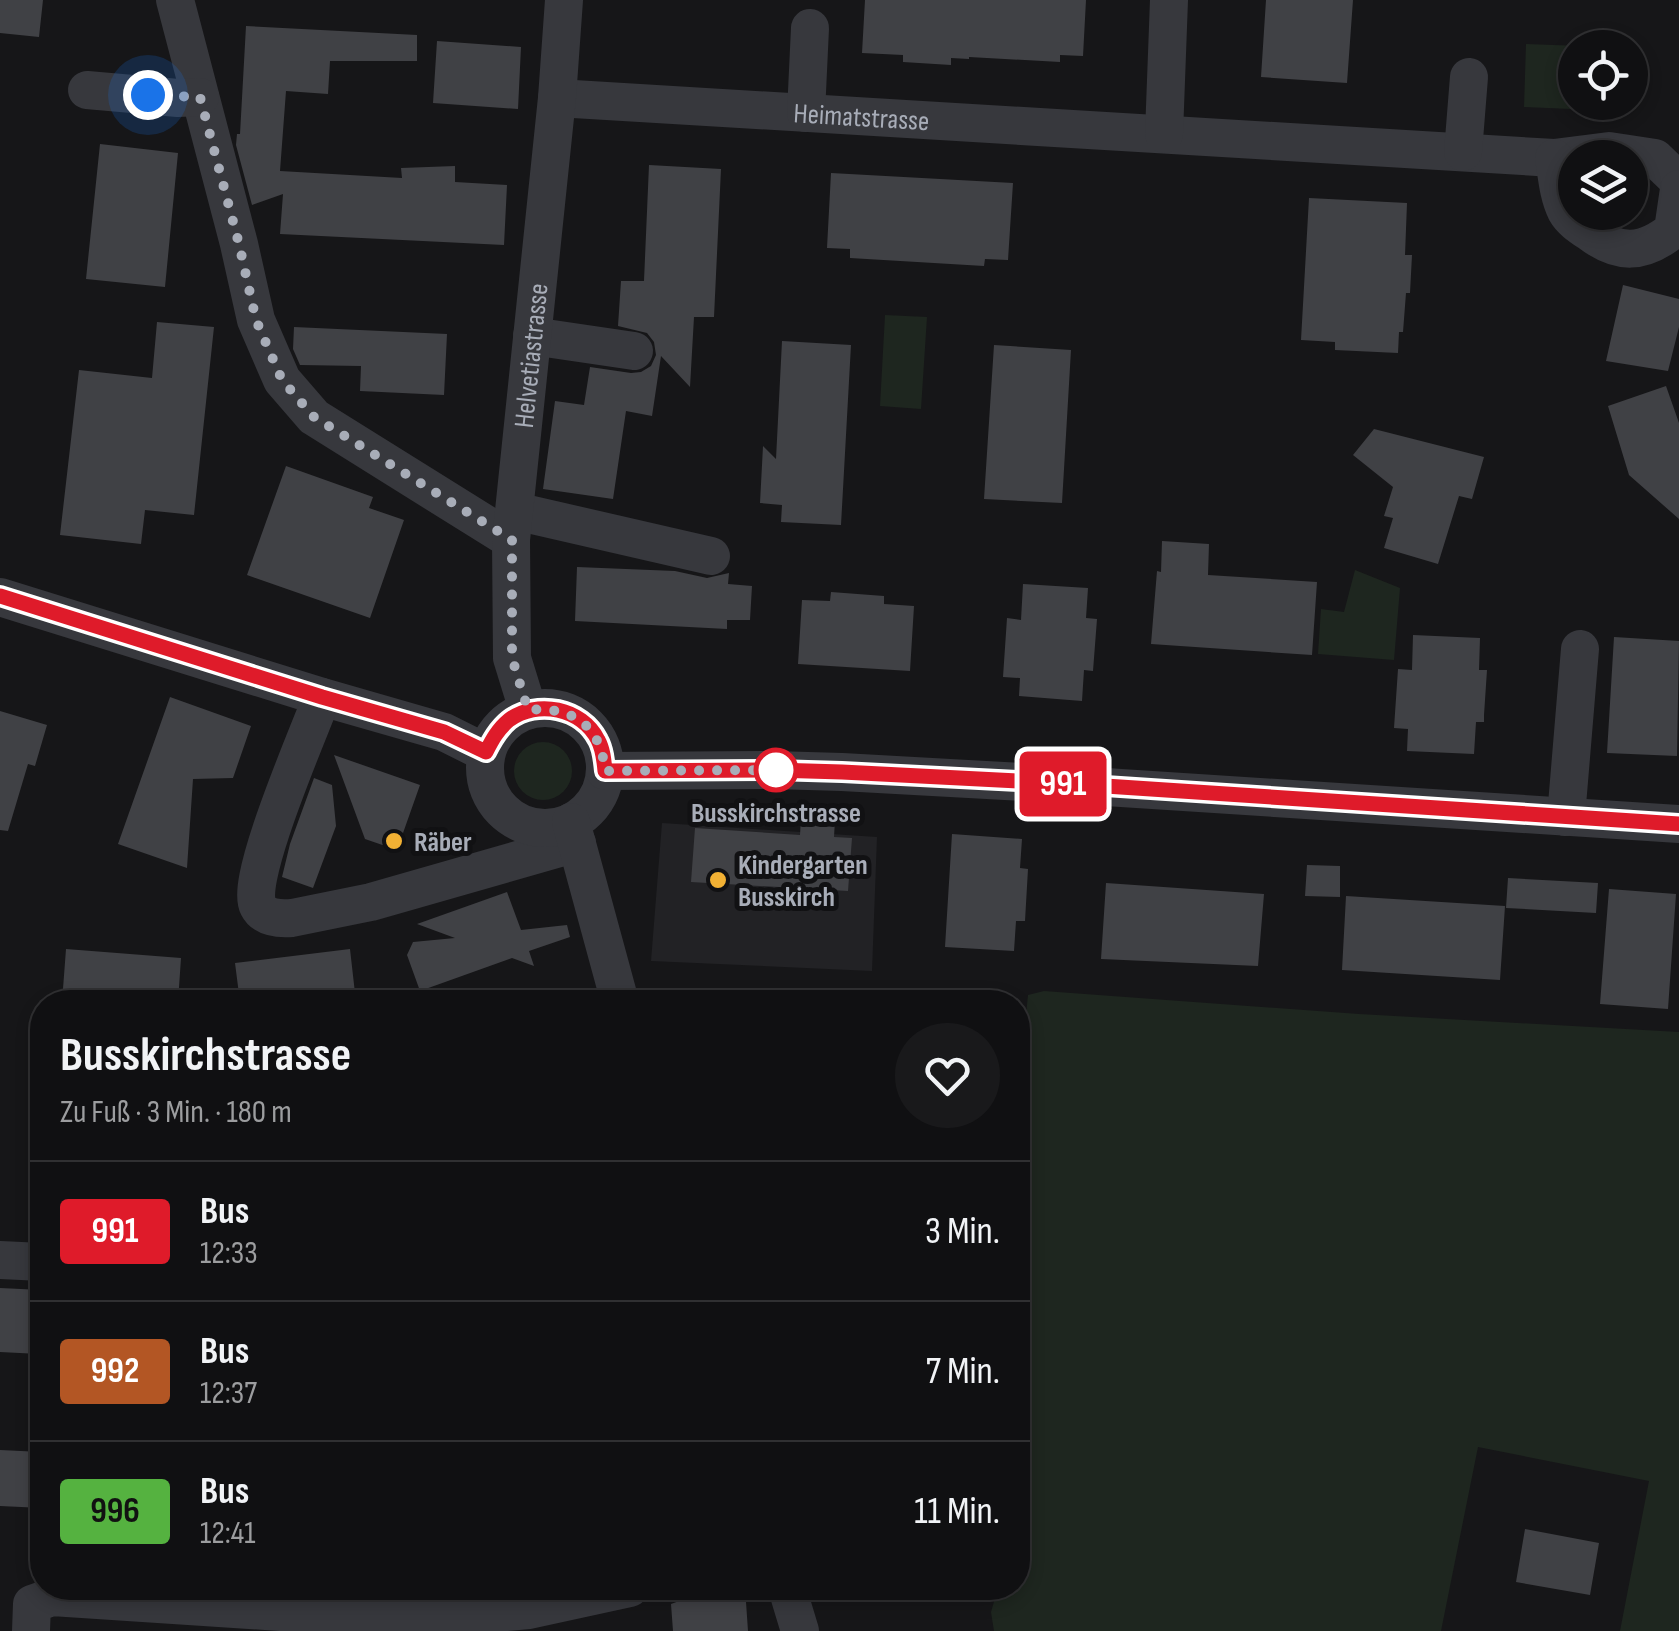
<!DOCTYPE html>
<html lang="de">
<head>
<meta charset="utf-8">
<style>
	body { margin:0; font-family:"Sofia Sans Condensed",sans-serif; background:#19191b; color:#f1f3f6; height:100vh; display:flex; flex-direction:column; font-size:38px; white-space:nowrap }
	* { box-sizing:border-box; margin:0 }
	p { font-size:32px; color:#9c9d9f }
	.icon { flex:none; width:55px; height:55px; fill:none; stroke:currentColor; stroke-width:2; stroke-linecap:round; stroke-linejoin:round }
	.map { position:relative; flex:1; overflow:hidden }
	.panel { position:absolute; left:30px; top:990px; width:1000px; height:610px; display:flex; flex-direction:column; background:#101012; border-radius:40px; box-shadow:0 5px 15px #0003,0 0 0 2px #303032 }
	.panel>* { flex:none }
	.badge { padding:0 20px; border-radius:8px; font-size:35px; line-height:65px }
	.controls { position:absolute; left:1558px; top:30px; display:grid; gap:20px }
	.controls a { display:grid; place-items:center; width:90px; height:90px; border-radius:50%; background:#101012; box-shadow:0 5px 15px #0003,0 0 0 2px #303032; font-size:50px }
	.you { position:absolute; width:50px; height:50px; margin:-25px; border:8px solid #fff; border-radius:50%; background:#1a73e8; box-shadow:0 0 0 15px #1a73e833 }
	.map>.badge { position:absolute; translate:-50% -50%; box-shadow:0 0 0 5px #fff }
	.round { display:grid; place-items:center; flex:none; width:105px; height:105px; border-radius:52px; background:#19191b }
	.overview { display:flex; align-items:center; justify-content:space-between; height:170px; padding:0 30px }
	h1 { font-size:48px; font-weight:700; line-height:75px }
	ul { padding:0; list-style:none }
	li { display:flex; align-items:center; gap:30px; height:140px; padding:0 30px; border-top:2px solid #303032 }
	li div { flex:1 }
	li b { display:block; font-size:38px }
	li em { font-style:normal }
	li .badge { min-width:110px; font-weight:700; text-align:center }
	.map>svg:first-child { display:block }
</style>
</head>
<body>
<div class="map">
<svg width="1679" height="1631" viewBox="0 0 1679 1631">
	<rect width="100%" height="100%" fill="#161618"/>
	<path fill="#222225" d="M662,823L877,837L872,971L651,961Z"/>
	<path fill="#1e261f" d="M1526,44L1581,46L1575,48V102L1623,103V106L1595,105V110L1524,107Z
		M885,315L927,317L921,409L880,406Z
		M1355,570L1400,588L1394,660L1318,654L1321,609L1344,612Z
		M514 771a29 29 0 1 1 58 0a29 29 0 1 1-58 0Z
		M1044,991L1359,1014L1679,1032V1631H1620L1649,1481L1478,1447L1441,1631H994L991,1612L998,1588H1018V1096L1028,995Z"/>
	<path fill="#404145" d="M0,0H43L39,37L0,33Z
		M865,0H1086L1083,56L1060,55V62L969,57V59L951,58V65L903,62V55L862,53Z
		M1266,0H1353L1347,83L1261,77Z
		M246,26L417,35V61H330L328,94L286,91L280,171L402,178L401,168L455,166V182L507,185L504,245L280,234L283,194L252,205L236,145L237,134H240Z
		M437,41L521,47L518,109L433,103Z
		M100,144L178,153L165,287L86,279Z
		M649,165L721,169L714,317H694L690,387L661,356L652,416L626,411L613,499L543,489L555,401L584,405L590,367L631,373L641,372L651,366L656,355L654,342L647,333L618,326L621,281H644Z
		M831,173L1013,183L1008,260L985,259L984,266L850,258V249L827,248Z
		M1309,198L1407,203L1405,255H1412L1410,293H1406L1403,332H1399L1398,353L1335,350V342L1301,340Z
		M1623,285L1679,299V327L1668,371L1606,361Z
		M157,322L214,327L194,515L145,510L141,544L60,535L79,370L152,378Z
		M294,327L447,334L444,395L360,391L361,366L300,365L293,349Z
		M782,341L851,345L841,525L781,522L782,505L760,503L763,446L776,459Z
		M994,345L1071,350L1062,503L984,499Z
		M1666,386L1679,423V519L1629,475L1608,406Z
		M1374,429L1484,457L1472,499L1459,496L1438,564L1384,548L1393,518L1384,516L1393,487L1353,455Z
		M286,466L373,497L369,508L404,520L370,618L247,575Z
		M1162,541L1209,544L1208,575L1317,582L1312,655L1151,644L1157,571L1161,572Z
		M577,567L675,571L707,578L729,573L728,584L752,586L750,620H727V629L575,621Z
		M1023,584L1088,588L1086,618L1097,619L1093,671L1084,670L1082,701L1019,696L1020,678L1003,677L1007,618L1021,620Z
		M831,592L884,596V604L914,606L910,671L798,664L802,600L830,601Z
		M1413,635L1480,638L1479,670H1487L1484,715V722H1476L1474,754L1407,751L1408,729L1394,728L1398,669L1412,670Z
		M1614,637L1679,641L1677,756L1607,753Z
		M170,697L251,726L233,778L193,779L187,868L118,844Z
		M0,711L47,725L35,766L28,764L8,831L0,830Z
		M334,755L420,785L397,850L365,839Z
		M314,778L332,785L336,826L313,888L282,877L290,844Z
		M801,818L835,820L834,837L852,838L848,891L691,882L695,828L800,835Z
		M952,834L1022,839L1020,868L1028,869L1025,921H1016L1014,951L945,947Z
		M1307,865L1340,866V897L1305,896Z
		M1508,878L1598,883L1596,913L1506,908Z
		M1106,883L1264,894L1258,966L1101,959Z
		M1609,889L1676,894L1668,1009L1600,1004Z
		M507,892L521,930L567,925L570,937L529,951L534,966L512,958L420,991L407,955L413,942L455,938L417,924Z
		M1346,896L1505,906L1500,980L1342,970Z
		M66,949L181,958L178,1002H62Z
		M350,949L356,1002H240L235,963Z
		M0,1288L42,1290V1347H40L39,1354L0,1352Z
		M0,1450L42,1452V1508L0,1506Z
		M1525,1529L1599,1543L1590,1595L1516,1582Z
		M715,1588H724L727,1599L746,1602L748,1631H673L671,1604Z"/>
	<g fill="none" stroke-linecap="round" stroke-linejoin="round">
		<g stroke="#37383d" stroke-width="38">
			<path d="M175,0L239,244L256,320L282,380L314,417L511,540"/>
			<path d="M87,90L178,98L200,97"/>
			<path id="s1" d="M557,98L1554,158L1609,151L1655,158L1679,181"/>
			<path d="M806,113L810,28"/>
			<path d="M1164,134L1169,0"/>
			<path d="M1463,152L1469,77"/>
			<path d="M1554,158C1557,176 1558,195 1566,211C1571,220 1580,226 1589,232C1619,255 1643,254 1673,230L1679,189"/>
			<path d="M532,336L634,351"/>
			<path d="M515,511L711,556"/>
			<path d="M0,597L322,697L444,732L486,753"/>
			<path d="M322,697C310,730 244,880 258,906C264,918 279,919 292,918L371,902L577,843"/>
			<circle cx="545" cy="768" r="60"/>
			<path id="s2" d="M528,710L512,658L511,540L557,98L564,0"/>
			<path d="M605,771L774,770L842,772L1075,785L1679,824"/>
			<path d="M1566,817L1580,649"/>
			<path d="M571,822L620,1002"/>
			<path d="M0,1260L42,1262"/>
			<path d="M787,1588L800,1631"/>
			<path d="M31,1631L32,1604L52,1597L341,1616L431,1619L529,1610L630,1588"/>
		</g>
	</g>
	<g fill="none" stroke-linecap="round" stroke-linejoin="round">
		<defs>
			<path id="line" d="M0,596L322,697L444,732L486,752C492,740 498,729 509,720C537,699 582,708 598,740C603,749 604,760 605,771L774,770L842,772L1075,784L1679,824"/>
		</defs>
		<use href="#line" stroke="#fff" stroke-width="22"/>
		<use href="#line" stroke="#df1b2a" stroke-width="15"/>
		<path stroke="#a8adb8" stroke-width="10" stroke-dasharray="0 18" d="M148,95L200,97L239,244L256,320L282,380L314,417L512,540V658L528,710C572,706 601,725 605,771L776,770"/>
	</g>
	<circle fill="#fff" stroke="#df1b2a" stroke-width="5" cx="776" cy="770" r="20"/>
	<g fill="#f2b134" stroke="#111113" stroke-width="4">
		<circle cx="394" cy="841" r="10"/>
		<circle cx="718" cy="880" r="10"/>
	</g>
	<g text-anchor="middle" stroke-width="10" stroke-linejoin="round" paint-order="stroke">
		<g font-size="28" fill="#a8adb8" stroke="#111113">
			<text dy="10" stroke="none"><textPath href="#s1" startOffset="305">Heimatstrasse</textPath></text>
			<text dy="10" stroke="none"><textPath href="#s2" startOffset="358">Helvetiastrasse</textPath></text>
		</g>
		<g font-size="28" font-weight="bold" fill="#a8adb8" stroke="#111113">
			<text x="776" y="822">Busskirchstrasse</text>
		</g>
		<g font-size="28" font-weight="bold" fill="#a8adb8" stroke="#111113" text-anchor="start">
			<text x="414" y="851">Räber</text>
			<text x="738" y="874">Kindergarten<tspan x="738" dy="32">Busskirch</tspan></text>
		</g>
	</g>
</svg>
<div class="controls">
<a><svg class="icon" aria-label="locate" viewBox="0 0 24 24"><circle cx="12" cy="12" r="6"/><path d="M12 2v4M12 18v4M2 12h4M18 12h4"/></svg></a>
<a><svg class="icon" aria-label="layers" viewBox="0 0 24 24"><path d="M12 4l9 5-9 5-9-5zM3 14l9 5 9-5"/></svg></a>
</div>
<div class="you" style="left:148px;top:95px"></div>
<b class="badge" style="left:1063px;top:784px;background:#df1b2a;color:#fff">991</b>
<section class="panel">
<div class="overview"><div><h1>Busskirchstrasse</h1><p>Zu Fuß · 3 Min. · 180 m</p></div><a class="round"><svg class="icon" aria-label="heart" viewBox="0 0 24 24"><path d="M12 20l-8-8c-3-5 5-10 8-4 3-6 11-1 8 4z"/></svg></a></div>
<ul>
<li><span class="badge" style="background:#df1b2a;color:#fff">991</span><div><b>Bus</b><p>12:33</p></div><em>3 Min.</em></li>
<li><span class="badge" style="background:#b35624;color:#fff">992</span><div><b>Bus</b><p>12:37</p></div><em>7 Min.</em></li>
<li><span class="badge" style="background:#55b240;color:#111">996</span><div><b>Bus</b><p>12:41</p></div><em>11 Min.</em></li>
</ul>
</section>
</div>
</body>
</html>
